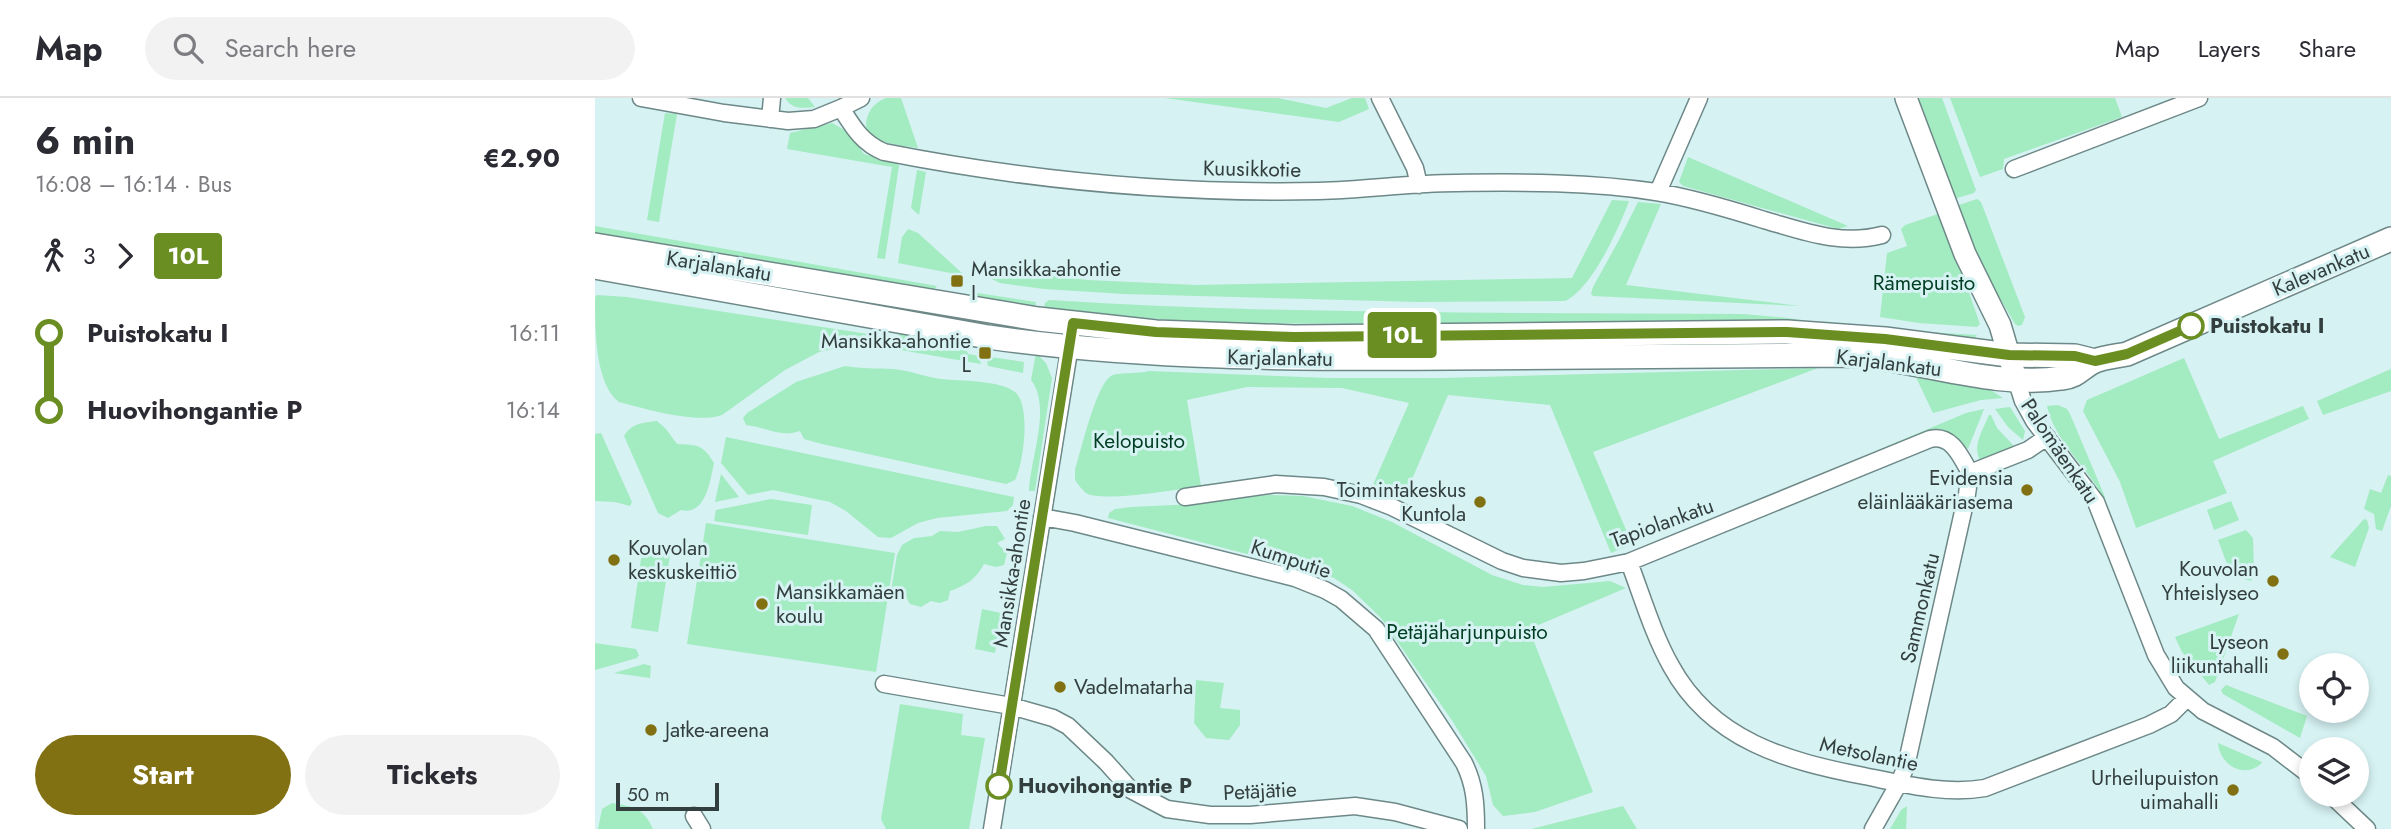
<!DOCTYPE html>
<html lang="en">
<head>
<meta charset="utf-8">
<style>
	body { margin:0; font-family:Jost,sans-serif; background:#f2f2f3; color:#2b2b33; height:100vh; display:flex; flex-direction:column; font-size:26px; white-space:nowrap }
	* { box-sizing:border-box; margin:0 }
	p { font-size:23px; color:#7c7c81 }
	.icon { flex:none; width:38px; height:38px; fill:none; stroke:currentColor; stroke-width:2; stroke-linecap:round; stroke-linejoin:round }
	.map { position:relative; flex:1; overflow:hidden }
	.side { display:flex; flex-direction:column; background:#fff; width:595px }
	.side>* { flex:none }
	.badge { padding:0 14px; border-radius:5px; font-size:24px; line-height:46px }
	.fabs { position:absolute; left:1704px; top:555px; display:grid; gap:14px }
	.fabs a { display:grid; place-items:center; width:70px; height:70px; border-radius:50%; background:#fff; box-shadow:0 4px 10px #0003; font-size:35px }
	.scale { position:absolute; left:21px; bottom:18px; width:103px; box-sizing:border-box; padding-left:7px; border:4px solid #333e3e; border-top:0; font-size:19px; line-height:24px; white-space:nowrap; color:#333e3e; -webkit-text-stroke:5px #d6f2f3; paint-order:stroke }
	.map>.badge { position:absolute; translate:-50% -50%; box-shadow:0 0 0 4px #fff }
	.legs { display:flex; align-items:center; gap:10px; height:77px; padding:0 35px; font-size:23px }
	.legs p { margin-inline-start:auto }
	.headline { display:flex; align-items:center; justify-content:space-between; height:119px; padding:0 35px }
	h1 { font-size:38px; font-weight:700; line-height:52px }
	.primary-button { display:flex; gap:14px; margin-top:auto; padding:14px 35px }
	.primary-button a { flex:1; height:80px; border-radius:42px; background:#817112; color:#fff; font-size:28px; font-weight:700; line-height:80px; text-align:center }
	.primary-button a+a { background:#f2f2f3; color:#2b2b33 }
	ul { padding:0 35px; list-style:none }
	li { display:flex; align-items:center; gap:24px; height:77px; font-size:26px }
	li i { display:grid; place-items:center; width:10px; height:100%; margin:0 9px; background:currentColor }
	li i::after { content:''; width:18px; height:18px; margin:-9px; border:5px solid; border-radius:50%; background:#fff }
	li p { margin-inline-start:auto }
	li:first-child i { background:linear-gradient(#0000 50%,currentColor 0) }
	li:last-child i { background:linear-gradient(currentColor 50%,#0000 0) }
	header { display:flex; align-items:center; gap:42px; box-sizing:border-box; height:98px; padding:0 35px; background:#fff; border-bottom:2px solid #e1e1e2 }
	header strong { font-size:33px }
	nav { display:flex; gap:38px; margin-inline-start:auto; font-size:24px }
	.search { width:490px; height:63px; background:#f2f2f3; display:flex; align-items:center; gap:18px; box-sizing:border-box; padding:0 24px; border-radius:38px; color:#7c7c81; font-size:26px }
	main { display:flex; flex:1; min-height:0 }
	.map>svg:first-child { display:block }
</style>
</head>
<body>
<header>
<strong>Map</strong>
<div class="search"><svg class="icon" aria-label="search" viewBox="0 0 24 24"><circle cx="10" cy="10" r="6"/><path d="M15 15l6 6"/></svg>Search here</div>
<nav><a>Map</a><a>Layers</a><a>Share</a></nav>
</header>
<main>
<section class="side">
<div class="headline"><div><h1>6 min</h1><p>16:08 – 16:14 · Bus</p></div><b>€2.90</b></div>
<div class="legs"><svg class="icon" aria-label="walk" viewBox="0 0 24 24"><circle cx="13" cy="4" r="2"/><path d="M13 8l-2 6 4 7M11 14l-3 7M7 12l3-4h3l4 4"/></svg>3<svg class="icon" aria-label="forward" viewBox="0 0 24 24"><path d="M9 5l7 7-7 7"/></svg><b class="badge" style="background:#6b8e23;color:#fff">10L</b></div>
<ul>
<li><i style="color:#6b8e23"></i><b>Puistokatu I</b><p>16:11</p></li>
<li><i style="color:#6b8e23"></i><b>Huovihongantie P</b><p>16:14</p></li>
</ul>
<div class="primary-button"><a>Start</a><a>Tickets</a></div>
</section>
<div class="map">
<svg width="1796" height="731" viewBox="0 0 1796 731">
	<rect width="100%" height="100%" fill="#d6f2f3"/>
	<path fill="#a3ebc1" d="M190,0H213L220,9C206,10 198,12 190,0Z
		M291,0H306L323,50C307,47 264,46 272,20C275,10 281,4 291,0Z
		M570,0H683L731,10L757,0H770L774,11L744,24Z
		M1320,0H1347L1381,92L1379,95L1359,101Z
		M1355,0H1520L1527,19L1409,61L1408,71L1385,79Z
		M70,15L82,16L64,124L52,122Z
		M237,25L253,34L269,56L301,64L304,68L290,161L282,160L297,69L192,51L195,35Z
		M1093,59L1253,128L1243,131L1088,88L1084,84Z
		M322,72L331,74L324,117L316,110Z
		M1382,101L1386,104L1430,219L1427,227L1423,228L1420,226L1388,171L1361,108Z
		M1017,102L1034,103C1024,130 997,191 970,203L823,204L529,196L449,191L405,185L395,180L385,170L493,182L601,187L977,180Z
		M1043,104L1066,106L1031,187L1205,208L998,198L996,196L998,189L1024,142Z
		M1346,115L1385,226L1382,229L1324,225L1285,219L1292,155L1312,148L1306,131L1310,127Z
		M0,128L342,188L336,195L0,136Z
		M313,131L323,135L367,175L366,177L303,165L307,139Z
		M29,163L437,227L435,236Z
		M376,194L441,204L440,210L383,203Z
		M2,197L32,199L273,236L269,245L224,254L190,272L127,317C101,326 51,311 24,304C0,286 0,231 0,199Z
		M454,202C685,217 916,214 1148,216L1193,220L1248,229L1382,237L1379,241L982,227L616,225L449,212L450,205Z
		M304,235L352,245L371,251L373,256L384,258L386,266L294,250L289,246L288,238L303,241Z
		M441,255L451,265L457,280L440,393H434C435,361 457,309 436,282Z
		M396,259L429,264L428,275L393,268L392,263Z
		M1589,260L1624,341L1708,308L1714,321L1618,363L1632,395L1541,430L1525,384L1488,313L1492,302Z
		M250,268C266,271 282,270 298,271C314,272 330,279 346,281C365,283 405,282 420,294C436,307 429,364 420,382L411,386L227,346L209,341L205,333C185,340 171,329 151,327L148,320L152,315L201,284Z
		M1223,270L998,354L1037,446L1016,455L955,307L853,297L809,400L777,389L814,305L747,290L652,289L592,302L606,388C585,391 507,405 491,395C487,392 483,386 480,382V372C486,353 501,287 516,278C522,274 544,276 554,273L734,280H848Z
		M1796,271V293L1728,317L1722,303Z
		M1318,273L1394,291L1408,300L1386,302L1338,315Z
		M1463,307L1472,311L1475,316L1510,399L1509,400C1492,369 1459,342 1452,308Z
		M1415,309L1430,333L1428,342L1413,329L1400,311Z
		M1389,311L1373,351L1353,336L1284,356L1283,352L1371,315Z
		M1394,317H1396L1402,330L1419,348L1386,364C1376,349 1388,332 1394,317Z
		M62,323L71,331L82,346C102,347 108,346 119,365C115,383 111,418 86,412L73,420L63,415L29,338C37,325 47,325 62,323Z
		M6,335L37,404L35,408L20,404L0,403V336Z
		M131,339L419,399L418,407L412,413L342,420L323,425L296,440L283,439L251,413L235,404L178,392L153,397L126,365Z
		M126,376L144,399L120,404Z
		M1793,377L1796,378V408L1787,433L1781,431L1779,416L1769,411L1775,391L1786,395Z
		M676,397L708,398L757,408L797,424L897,477L928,487L948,489L1015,483L1031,490L934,531L998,694L940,714L908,718L898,707L891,678L858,624L786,520L757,492L739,480L714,472L513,420L514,415L520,411L536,409L600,406L635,399Z
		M176,401L217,407L213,437L119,423L121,412Z
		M1636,403L1644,422L1619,432L1612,412Z
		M1769,421L1772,422L1774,430L1760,469L1735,459Z
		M111,425L300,455L281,574L92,546Z
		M391,428H402L410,441L402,445L412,455L409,467L401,469L389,466C381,481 372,487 355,493L353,502L345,505L336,503L326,509L315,506L311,499L303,504L299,503L296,493L302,457L307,447L319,440L337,438L345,433L363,434Z
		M1651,432L1658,440L1659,475L1656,483C1631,475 1632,464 1623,442Z
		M48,447L76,451L63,534L36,530Z
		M387,511L406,515L400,555L380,551Z
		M1644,516L1620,584L1614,587L1587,554L1580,539Z
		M0,545L41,551L44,557L42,560L0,572Z
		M49,566L56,568L55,580L19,575Z
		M601,582L629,585L625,610L645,612V627L634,642L611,640L599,625Z
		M1631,587L1712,618L1705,640L1628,596L1626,592Z
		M305,606L368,616L366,637L390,640L374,731H291L286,721Z
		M1623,645L1667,664L1666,666C1648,681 1625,667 1623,645Z
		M17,705C39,709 48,709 58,731H3L7,711Z
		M1028,708L1042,731H936Z
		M1312,708L1311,731H1295L1306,712Z"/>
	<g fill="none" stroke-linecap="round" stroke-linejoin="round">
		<defs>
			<path id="minor" d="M46,0L129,15L193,23L219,21L246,10C258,29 267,45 289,54C431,82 579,96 724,93C770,92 816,85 861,85C926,84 997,84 1061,94C1098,100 1134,111 1169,122C1208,133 1246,148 1287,137
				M785,0L820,70L824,87
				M246,10L266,0
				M175,21L177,0
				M1419,71L1604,0
				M1063,94L1104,0
				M1421,281L1428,303L1439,323L1501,404L1561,557L1581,590L1608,613L1678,649L1717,679
				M590,399L681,386L729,389L766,397L797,409L907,463L928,470L966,475L989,473L1034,464L1335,341C1357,336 1366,359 1375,375
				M447,419L480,425L700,480L730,492L746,501L781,531L869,665C880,687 881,707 881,731
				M1034,464C1047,498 1058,536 1076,568C1117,643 1192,663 1269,678C1309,686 1350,697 1390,690L1554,627L1576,616L1591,601
				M289,586L416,608L458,620L473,628L511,664L536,692L572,711L615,717H655L760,708L800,714L864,731
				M1735,696L1772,731
				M99,718L107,731
				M397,731L476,241
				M1278,731L1304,685L1311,668L1372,396L1375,375L1433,352L1452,339"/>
			<path id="tertiary" d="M1311,0L1370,156L1405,227L1421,281"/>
			<path id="secondary" d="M0,147L443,221L561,234L699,239L1192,234L1290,241L1414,257L1480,258L1500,263
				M0,169L393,239C547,261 702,261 858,260C989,259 1120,258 1251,257C1323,260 1395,291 1467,280C1484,278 1486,269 1500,263C1509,259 1522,258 1532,256L1796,141"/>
		</defs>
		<use href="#minor" stroke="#6e8888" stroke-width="19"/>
		<use href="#tertiary" stroke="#6e8888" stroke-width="24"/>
		<use href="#secondary" stroke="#6e8888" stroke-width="26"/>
		<use href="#minor" stroke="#fff" stroke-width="16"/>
		<use href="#tertiary" stroke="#fff" stroke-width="21"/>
		<use href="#secondary" stroke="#fff" stroke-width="23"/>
	</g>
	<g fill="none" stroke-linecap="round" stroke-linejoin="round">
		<defs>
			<path id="line-1" d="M404,688L478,225L561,234L699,239L1192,234L1290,241L1414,257L1480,258L1500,263L1532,256L1596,228"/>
		</defs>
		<use href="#line-1" stroke="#fff" stroke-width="16"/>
		<use href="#line-1" stroke="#6b8e23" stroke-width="10"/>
	</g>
	<g fill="#817112" stroke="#d6f2f3" stroke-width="2.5">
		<rect x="355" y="176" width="14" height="14" rx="3.5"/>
		<rect x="383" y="248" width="14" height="14" rx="3.5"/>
		<circle cx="1432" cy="392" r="7"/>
		<circle cx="885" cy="404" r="7"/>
		<circle cx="19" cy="462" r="7"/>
		<circle cx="1678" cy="483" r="7"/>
		<circle cx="167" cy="506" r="7"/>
		<circle cx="1688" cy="556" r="7"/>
		<circle cx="465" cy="589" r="7"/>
		<circle cx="56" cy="632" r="7"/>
		<circle cx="1638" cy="692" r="7"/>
	</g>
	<g fill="#fff" stroke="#6b8e23" stroke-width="3.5">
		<circle cx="1596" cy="228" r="12"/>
		<circle cx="404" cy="688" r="12"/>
	</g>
	<g text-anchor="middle" stroke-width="6" stroke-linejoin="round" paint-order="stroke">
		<g font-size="21" fill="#333e3e" stroke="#d6f2f3">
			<text transform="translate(657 71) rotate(1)" y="7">Kuusikkotie</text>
			<text transform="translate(124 168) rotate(9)" y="7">Karjalankatu</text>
			<text transform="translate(1726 172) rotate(-23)" y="7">Kalevankatu</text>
			<text transform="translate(685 260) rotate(1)" y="7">Karjalankatu</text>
			<text transform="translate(1294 265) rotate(7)" y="7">Karjalankatu</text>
			<text transform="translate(1465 353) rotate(56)" y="7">Palomäenkatu</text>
			<text transform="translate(1067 425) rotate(-20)" y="7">Tapiolankatu</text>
			<text transform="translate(696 461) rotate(18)" y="7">Kumputie</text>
			<text transform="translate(417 475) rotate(-81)" y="7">Mansikka-ahontie</text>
			<text transform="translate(1325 510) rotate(-77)" y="7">Sammonkatu</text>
			<text transform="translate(1274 656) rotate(12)" y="7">Metsolantie</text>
			<text transform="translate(665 693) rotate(-3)" y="7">Petäjätie</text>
		</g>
		<g font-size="21" fill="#333e3e" stroke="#d6f2f3" text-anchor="end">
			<text x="376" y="178" text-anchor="start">Mansikka-ahontie<tspan x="376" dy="24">I</tspan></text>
			<text x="376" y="250">Mansikka-ahontie<tspan x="376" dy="24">L</tspan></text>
			<text x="1418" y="387">Evidensia<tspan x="1418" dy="24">eläinlääkäriasema</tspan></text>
			<text x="871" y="399">Toimintakeskus<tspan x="871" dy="24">Kuntola</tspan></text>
			<text x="33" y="457" text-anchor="start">Kouvolan<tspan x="33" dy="24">keskuskeittiö</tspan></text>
			<text x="1664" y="478">Kouvolan<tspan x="1664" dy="24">Yhteislyseo</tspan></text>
			<text x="181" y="501" text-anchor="start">Mansikkamäen<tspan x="181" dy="24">koulu</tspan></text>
			<text x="1674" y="551">Lyseon<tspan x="1674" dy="24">liikuntahalli</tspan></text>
			<text x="479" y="596" text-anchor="start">Vadelmatarha</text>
			<text x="70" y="639" text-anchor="start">Jatke-areena</text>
			<text x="1624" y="687">Urheilupuiston<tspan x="1624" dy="24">uimahalli</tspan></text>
		</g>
		<g font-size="21" fill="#003d23" stroke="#d6f2f3">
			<text x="1329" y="192">Rämepuisto</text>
			<text x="544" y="350">Kelopuisto</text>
			<text x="872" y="541">Petäjäharjunpuisto</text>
		</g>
		<g font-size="21" font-weight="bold" fill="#333e3e" stroke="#d6f2f3" text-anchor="start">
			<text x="1615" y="235">Puistokatu I</text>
			<text x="423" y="695">Huovihongantie P</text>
		</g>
	</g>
</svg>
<div class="fabs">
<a><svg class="icon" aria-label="locate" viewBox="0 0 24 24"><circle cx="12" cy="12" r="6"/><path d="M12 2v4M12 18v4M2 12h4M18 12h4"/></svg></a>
<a><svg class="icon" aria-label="layers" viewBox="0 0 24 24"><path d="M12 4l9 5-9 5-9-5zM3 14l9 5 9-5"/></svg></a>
</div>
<div class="scale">50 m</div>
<b class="badge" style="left:807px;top:237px;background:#6b8e23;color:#fff">10L</b>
</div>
</main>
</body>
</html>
